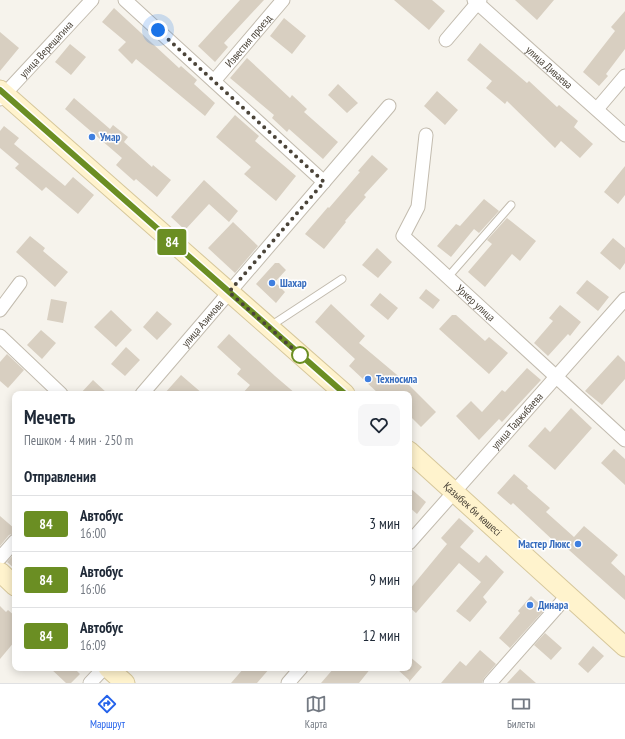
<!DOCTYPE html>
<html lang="ru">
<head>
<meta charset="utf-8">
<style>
	body { margin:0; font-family:"PT Sans Narrow",sans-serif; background:#f6f6f7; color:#1f2937; height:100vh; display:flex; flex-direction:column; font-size:15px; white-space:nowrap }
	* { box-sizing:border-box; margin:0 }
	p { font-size:13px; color:#747a83 }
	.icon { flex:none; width:22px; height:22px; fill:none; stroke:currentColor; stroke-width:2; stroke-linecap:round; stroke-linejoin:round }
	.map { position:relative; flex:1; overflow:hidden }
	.drawer { position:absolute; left:12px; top:391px; width:400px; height:280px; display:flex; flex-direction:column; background:#fff; border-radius:8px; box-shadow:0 2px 10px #0003 }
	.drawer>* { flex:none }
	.badge { padding:0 8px; border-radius:3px; font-size:14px; line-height:26px }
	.you { position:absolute; width:20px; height:20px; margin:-10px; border:3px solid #fff; border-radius:50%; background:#1a73e8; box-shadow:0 0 0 6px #1a73e833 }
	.map>.badge { position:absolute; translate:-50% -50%; box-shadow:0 0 0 2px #fff }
	h2 { padding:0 12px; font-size:15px; line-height:36px }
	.round { display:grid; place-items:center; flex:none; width:42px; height:42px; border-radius:8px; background:#f6f6f7 }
	.overview { display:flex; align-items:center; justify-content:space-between; height:68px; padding:0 12px }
	h1 { font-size:19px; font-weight:600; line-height:30px }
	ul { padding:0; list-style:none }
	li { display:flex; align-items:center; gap:12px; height:56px; padding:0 12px; border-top:1px solid #e0e1e3 }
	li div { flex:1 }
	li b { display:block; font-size:15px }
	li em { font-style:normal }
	li .badge { min-width:44px; font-weight:700; text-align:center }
	.tab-bar { display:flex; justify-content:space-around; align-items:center; height:56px; border-top:1px solid #e0e1e3; background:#fff; font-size:11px; color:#747a83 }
	.tab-bar a { display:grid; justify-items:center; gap:2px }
	.tab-bar .selected { color:#2563eb }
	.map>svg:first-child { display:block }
</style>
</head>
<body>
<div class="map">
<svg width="625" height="683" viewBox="0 0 625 683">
	<rect width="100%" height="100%" fill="#f6f3ec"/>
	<path fill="#d8cfc1" d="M240,0H264L224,43L228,47L215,62L198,46Z
		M394,0H432L445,11L429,30Z
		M515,0H554L537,20Z
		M114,8L179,68L181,66L197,80L194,84L215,103L205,116L136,59L132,64L118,50L126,42L102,22Z
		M625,11V49L606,74L608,76L599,86L583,72L615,31L611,27Z
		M284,18L306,36L292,54L270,36Z
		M0,32L19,48L0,71Z
		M480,43L527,83L529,81L557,107L559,105L578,121L574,127L593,144L580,158L561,141L555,148L507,101L505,104L486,88L492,81L467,60Z
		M70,44L86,57L71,75L55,62Z
		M247,58L290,98L292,95L307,109L304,112L338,142L323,159L289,129L287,132L272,118L274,115L230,78Z
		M338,84L358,103L347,113L328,95Z
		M437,91L458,110L445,125L424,106Z
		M74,98L110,129L113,125L128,137L124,142L152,167L153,165L171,180L157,197L136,179L134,181L116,165L122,158L65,109Z
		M235,115L259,136L255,141L296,176L276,201L244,174L251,167L216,137Z
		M4,126L19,138L14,144L65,186L73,177L94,195L78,214L46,187L42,191L15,168L19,164L0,148V131Z
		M372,155L388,169L364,195L366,197L345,221L346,222L324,249L305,234L328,207L329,208L360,172L358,171Z
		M625,166V195L618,204L604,192Z
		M204,180L238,211L229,222L209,204L185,230L171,217Z
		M484,199L499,211L479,233L474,229L451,257L437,246L456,224L460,226Z
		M507,218L536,241L520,261L512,254L485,287L468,272L492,244L487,240Z
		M233,222L258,246L235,273L208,248Z
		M30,236L45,248L43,251L68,272L55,287L16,252Z
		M613,238L625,248V263L620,270L600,253Z
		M377,248L392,262L378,278L362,265Z
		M275,263H279L286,270L275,282L285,292L276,303L256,284Z
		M587,280L609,297L598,311L576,293Z
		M426,289L440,300L433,309L419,298Z
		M380,293L398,308L388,320L370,305Z
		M51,299L67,302L63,323L47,320Z
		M331,304L365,336L359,343L409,385L436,412L421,427L409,415V394H379L349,366L355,359L315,322Z
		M560,305L581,322L570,336L568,334L548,356L534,343L553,321L549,318Z
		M111,310L132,330L116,347L94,327Z
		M157,311L172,324L157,340L143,327Z
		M452,315H456L485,341L489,337L508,353L489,374L439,329Z
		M41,330L56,343L42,359L27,345Z
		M229,334L275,376L296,394H242L250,385L237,374L241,369L217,347Z
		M126,347L140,360L125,376L111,364Z
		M7,354L24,370L8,388L0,381V362Z
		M618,355L625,362V379L602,405L585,391Z
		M527,368L541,380L502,422L499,419L479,440L456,416L471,401L482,412L502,390L505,392Z
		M181,375L203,394H164Z
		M93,380L108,394H80Z
		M571,408L592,428L555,470L528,446L545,427L550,432Z
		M614,449L625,459V485L601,463Z
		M514,474L528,486L527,488L550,508L546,512L574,537L584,526L618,555L611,563L625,576V600L560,542L557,544L513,503L511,505L497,493Z
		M409,487L426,502L417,514L409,507Z
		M0,516L15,529V533L9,535L0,546Z
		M459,518L474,531L460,547L479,563L486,555L504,572L483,597L487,602L470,622L456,611L481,582L459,563L416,613L409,607V590L447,544L441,538Z
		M15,553V569L7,562Z
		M531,596L545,609L510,648L499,638L520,613L518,611Z
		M0,606L6,612L8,610L15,616V641L0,659Z
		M545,633L562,648L551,660L534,645Z
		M593,646L604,656L588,673L578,664Z
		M480,650L496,664L484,678L482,683H441L460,661L466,666Z
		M409,656L422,667L409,682V680L396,668H409Z
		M50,668H74L80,674L71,683H66Z
		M244,668H270L257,683H231Z
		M334,668H371L359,683H321Z
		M520,669L536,683H507Z"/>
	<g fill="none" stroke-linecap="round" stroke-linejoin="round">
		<defs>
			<path id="service" d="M448,277L511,205
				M269,327L342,279"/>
			<g id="minor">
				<path d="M125,0L324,182"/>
				<path id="s1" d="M474,0L625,135"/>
				<path d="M446,40L480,0"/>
				<path id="s2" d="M214,81L283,0"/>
				<path id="s3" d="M0,99L92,0"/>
				<path d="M597,109L625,76"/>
				<path id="s4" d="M426,135L418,207L403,236L625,440"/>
				<path d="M0,310L20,283"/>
				<path d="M0,336L61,394"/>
				<path id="s5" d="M142,394L389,106"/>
				<path id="s6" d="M409,543L625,299"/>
				<path d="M0,558L15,541"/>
				<path d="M90,683L104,668"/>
				<path d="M288,683L301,668"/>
				<path d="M490,683L567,596"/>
			</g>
			<g id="secondary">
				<path d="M0,90L345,394"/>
				<path id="s7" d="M409,451L625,647"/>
				<path d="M0,572L15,586"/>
				<path d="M108,668L125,683"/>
			</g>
		</defs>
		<use href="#service" stroke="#c2bbae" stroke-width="9"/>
		<use href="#minor" stroke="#c2bbae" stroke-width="15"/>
		<use href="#secondary" stroke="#d6c79b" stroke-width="21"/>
		<use href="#service" stroke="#fff" stroke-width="7"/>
		<use href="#minor" stroke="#fff" stroke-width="13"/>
		<use href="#secondary" stroke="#fff3cd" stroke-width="19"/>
	</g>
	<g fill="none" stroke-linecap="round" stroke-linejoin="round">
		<defs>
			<path id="line" d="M0,90L345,394"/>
		</defs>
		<use href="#line" stroke="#fff" stroke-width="9"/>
		<use href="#line" stroke="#6b8e23" stroke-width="6"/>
		<path stroke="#4b4439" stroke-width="4" stroke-dasharray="0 7.2" d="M158,30L324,182L229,292L300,355"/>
	</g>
	<g fill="#3f7fe0" stroke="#fff" stroke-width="1.5">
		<circle cx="92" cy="137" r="4"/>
		<circle cx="272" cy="283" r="4"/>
		<circle cx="368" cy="379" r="4"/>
		<circle cx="578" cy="544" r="4"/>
		<circle cx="530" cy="605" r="4"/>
	</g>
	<circle fill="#fff" stroke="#6b8e23" stroke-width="2" cx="300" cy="355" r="8"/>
	<g text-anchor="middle" stroke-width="3" stroke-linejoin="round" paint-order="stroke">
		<g font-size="11" fill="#4b4439" stroke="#fff">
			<text dy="4" stroke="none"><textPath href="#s2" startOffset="53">Известия проезд</textPath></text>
			<text dy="4" stroke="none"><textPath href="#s3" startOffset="68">улица Верещагина</textPath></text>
			<text dy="4" stroke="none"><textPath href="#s1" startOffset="101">улица Диваева</textPath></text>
			<text dy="4" stroke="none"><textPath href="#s4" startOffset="204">Уркер улица</textPath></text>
			<text dy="4" stroke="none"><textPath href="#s5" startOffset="93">улица Азимова</textPath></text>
			<text dy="4" stroke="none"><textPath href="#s6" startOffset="163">улица Таджибаева</textPath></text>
			<text dy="4" stroke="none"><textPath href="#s7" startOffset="86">Қазыбек би көшесі</textPath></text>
		</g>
		<g font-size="11" font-weight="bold" fill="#366cbe" stroke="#fff" text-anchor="start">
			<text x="100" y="141">Умар</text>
			<text x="280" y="287">Шахар</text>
			<text x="376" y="383">Техносила</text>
			<text x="570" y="548" text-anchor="end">Мастер Люкс</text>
			<text x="538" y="609">Динара</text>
		</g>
	</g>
</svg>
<div class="you" style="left:158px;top:30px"></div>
<b class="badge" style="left:172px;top:242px;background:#6b8e23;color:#fff">84</b>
<section class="drawer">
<div class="overview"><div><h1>Мечеть</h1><p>Пешком · 4 мин · 250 m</p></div><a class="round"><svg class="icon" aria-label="heart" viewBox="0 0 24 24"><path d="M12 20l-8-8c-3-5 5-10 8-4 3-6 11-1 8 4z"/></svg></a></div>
<h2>Отправления</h2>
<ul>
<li><span class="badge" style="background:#6b8e23;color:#fff">84</span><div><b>Автобус</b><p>16:00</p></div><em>3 мин</em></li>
<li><span class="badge" style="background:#6b8e23;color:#fff">84</span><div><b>Автобус</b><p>16:06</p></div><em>9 мин</em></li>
<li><span class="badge" style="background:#6b8e23;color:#fff">84</span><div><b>Автобус</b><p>16:09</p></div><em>12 мин</em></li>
</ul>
</section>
</div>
<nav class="tab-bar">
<a class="selected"><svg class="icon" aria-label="directions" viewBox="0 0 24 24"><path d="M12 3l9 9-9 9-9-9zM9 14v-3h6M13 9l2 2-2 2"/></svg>Маршрут</a>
<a><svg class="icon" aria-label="map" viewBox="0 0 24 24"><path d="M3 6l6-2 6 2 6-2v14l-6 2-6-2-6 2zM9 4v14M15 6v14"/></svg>Карта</a>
<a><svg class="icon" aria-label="tickets" viewBox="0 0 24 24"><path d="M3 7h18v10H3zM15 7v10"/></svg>Билеты</a>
</nav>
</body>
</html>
